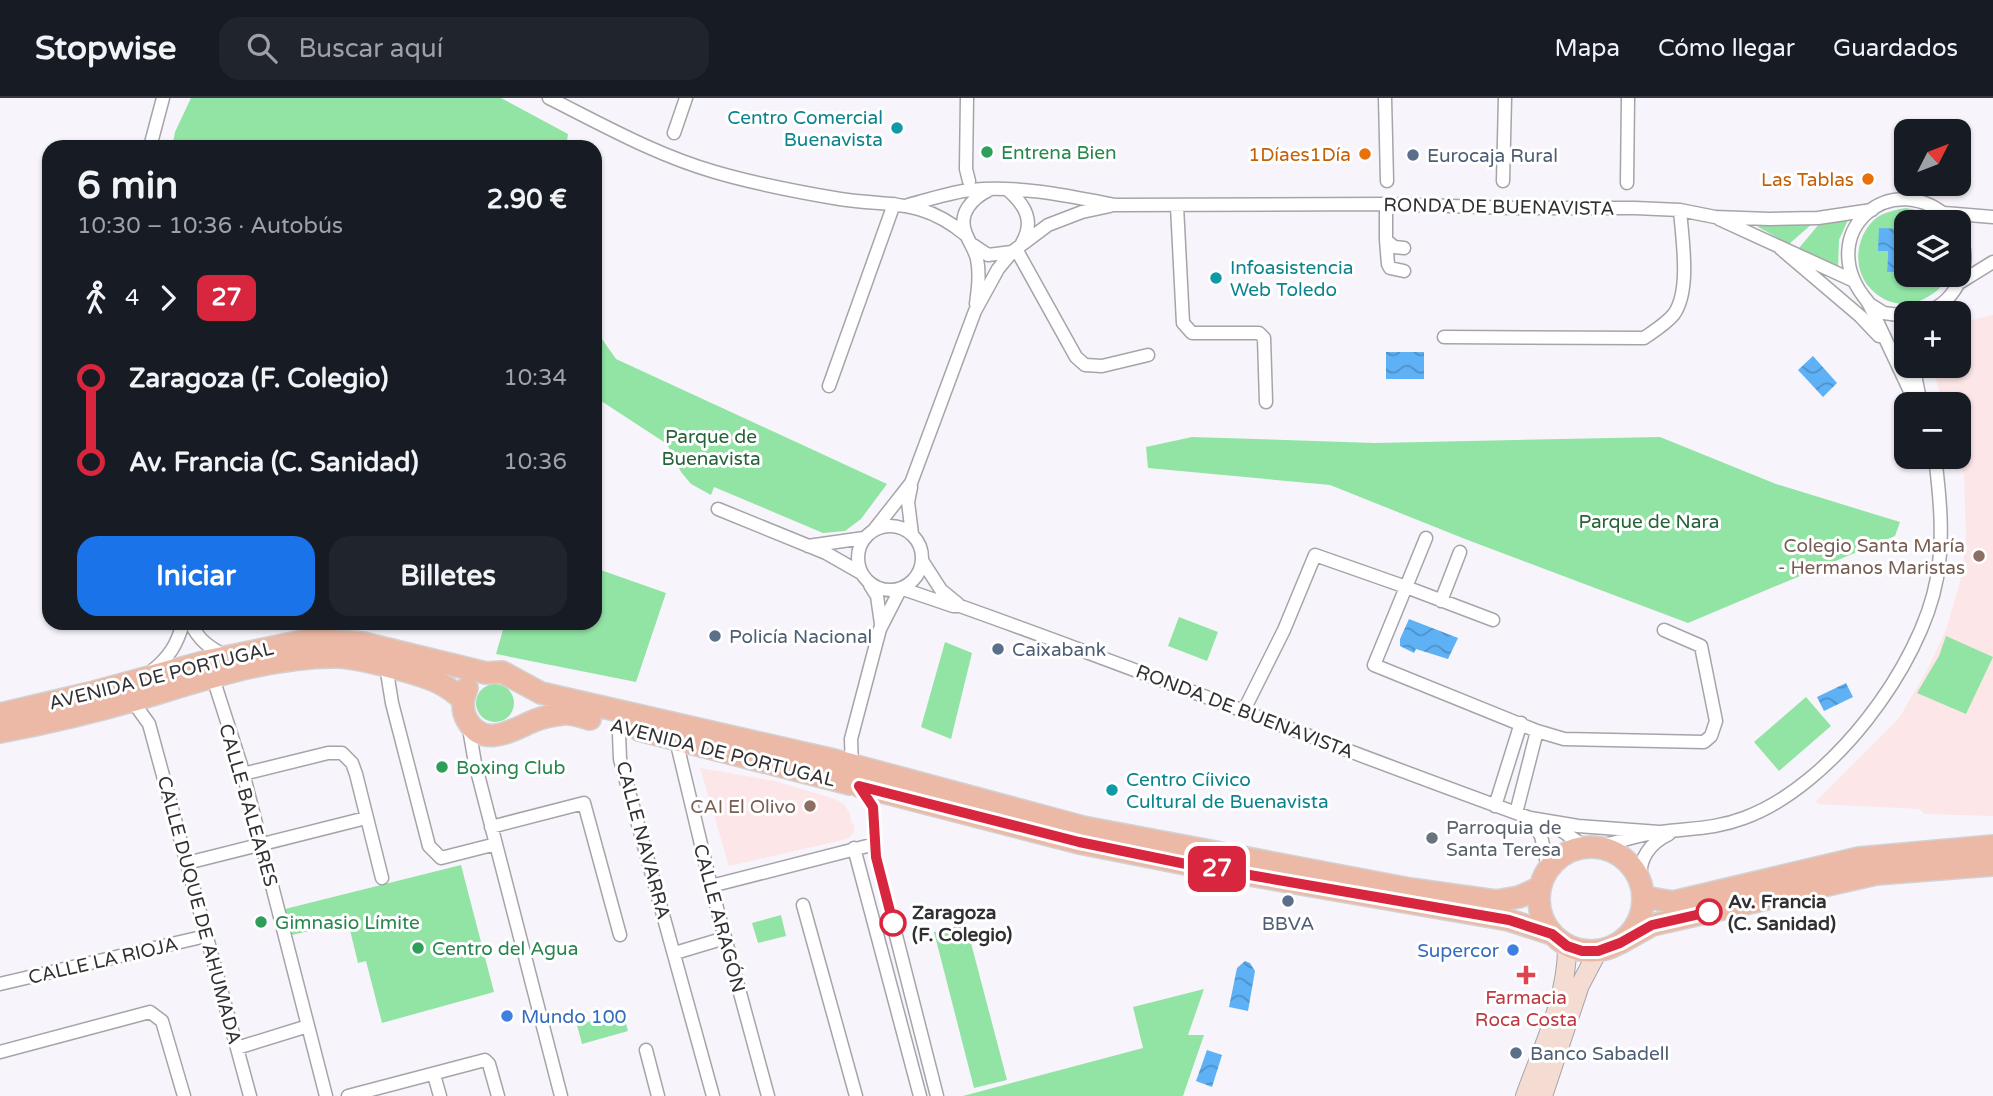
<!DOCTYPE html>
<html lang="es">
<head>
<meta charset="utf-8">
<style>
	body { margin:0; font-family:"Varela Round",sans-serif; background:#20242c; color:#f1f3f6; height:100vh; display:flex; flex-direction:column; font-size:26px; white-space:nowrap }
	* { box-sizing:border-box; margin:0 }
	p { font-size:23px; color:#9ea1a6 }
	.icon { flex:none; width:38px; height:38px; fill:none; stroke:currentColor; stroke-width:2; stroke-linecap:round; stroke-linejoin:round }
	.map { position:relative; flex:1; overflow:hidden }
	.details { position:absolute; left:42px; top:42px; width:560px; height:490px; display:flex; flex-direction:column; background:#171b24; border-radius:21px; box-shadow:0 2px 5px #0004 }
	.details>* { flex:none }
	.badge { padding:0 14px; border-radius:10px; font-size:24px; line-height:46px }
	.needle { width:46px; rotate:48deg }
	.fabs { position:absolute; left:1894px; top:21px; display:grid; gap:14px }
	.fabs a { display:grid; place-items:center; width:77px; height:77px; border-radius:14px; background:#171b24; box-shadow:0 2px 5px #0004; font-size:35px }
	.map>.badge { position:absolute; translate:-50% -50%; box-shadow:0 0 0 4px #fff }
	.legs { display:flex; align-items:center; gap:10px; height:77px; padding:0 35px; font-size:23px }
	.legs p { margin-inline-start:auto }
	.headline { display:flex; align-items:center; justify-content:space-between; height:119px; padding:0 35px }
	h1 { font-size:38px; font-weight:800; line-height:52px }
	.button { display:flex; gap:14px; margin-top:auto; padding:14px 35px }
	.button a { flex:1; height:80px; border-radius:21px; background:#1a73e8; color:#fff; font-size:28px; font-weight:800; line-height:80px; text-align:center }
	.button a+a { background:#20242c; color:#f1f3f6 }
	ul { padding:0 35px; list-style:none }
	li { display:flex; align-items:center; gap:24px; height:84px; font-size:26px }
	li i { display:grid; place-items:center; width:10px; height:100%; margin:0 9px; background:currentColor }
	li i::after { content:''; width:18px; height:18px; margin:-9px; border:5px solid; border-radius:50%; background:#171b24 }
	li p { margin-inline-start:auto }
	li:first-child i { background:linear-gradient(#0000 50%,currentColor 0) }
	li:last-child i { background:linear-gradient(currentColor 50%,#0000 0) }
	header { display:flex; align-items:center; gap:42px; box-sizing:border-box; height:98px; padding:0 35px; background:#171b24; border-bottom:2px solid #363941 }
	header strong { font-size:33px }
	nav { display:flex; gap:38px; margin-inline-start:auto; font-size:24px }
	.search { width:490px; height:63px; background:#20242c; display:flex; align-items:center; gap:18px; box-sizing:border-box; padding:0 24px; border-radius:21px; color:#9ea1a6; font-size:26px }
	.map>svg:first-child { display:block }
</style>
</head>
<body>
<header>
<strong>Stopwise</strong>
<div class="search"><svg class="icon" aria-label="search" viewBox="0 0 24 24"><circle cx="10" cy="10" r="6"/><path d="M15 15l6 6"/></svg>Buscar aquí</div>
<nav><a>Mapa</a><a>Cómo llegar</a><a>Guardados</a></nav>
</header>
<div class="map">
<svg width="1993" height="998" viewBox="0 0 1993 998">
	<defs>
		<pattern id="water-waves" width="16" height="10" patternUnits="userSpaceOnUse" patternTransform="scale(1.75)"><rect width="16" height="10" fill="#5eb1f5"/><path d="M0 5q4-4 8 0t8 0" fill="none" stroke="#4e91c7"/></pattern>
	</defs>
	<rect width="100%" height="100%" fill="#f7f5fb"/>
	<path fill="#fce6e7" d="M1993,217V718L1925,716L1919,711L1818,706L1816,703L1899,620L1926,574L1946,532L1962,477L1966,439L1964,377L1958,359V306H1943L1935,279L1934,268H1958V225Z
		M700,670L775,683L835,701L844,706L850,716L851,724L855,728L853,735L847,741L729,768Z"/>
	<path fill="#92e4a5" d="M191,0H501L568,36L566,49H172L175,34Z
		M1906,110L1921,113L1939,124H1906V142L1901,141L1879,153H1888L1887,174L1906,175L1908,177V186L1931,187V177H1950C1933,206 1894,218 1869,189C1852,169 1856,138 1875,121C1884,114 1895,112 1906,110Z
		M1848,122L1839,142L1838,171L1799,150L1820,125Z
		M1760,126H1812L1789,146L1758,129Z
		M595,231L616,261L887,386L861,421L845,433L823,435L714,389L711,397L691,386L681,374L667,346L595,299Z
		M1192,339L1375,345L1660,339L1776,386L1900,424L1895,438L1688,525L1465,441L1330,387L1148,370L1146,349Z
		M595,470L666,495L636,584L496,556L505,525H595Z
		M1179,519L1218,534L1207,563L1168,548Z
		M1946,538L1993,559L1966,616L1917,595L1939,558Z
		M945,544L972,555L951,641L921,629Z
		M476 605a19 19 0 1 1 38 0a19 19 0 1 1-38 0Z
		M1806,599L1831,628L1779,673L1754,644Z
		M461,767L494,894L382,925L366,863L358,865L348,824L292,837L285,811Z
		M781,817L786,838L758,845L752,825Z
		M966,826L1007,982L974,990L934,834Z
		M1204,891L1188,937H1204L1183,998H963L1143,950L1133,909Z
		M623,914L628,933L582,946L577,927Z"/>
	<path fill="url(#water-waves)" d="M1879,130L1902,131V141L1906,142V175L1887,174L1888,153H1878Z
		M1386,254H1424V281H1386Z
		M1813,258L1837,285L1823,299L1798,272Z
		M1409,521L1458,540L1448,561L1416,551L1414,555L1400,548V541Z
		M1846,585L1853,599L1824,613L1817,599Z
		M1245,863L1250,865L1255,873L1248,913L1229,909L1237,870Z
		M1207,952L1222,957L1212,989L1196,983Z"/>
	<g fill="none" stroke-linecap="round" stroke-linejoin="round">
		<defs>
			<path id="street" d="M549,0C603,27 656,57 715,74C756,86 798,94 840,101C893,109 921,100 966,137
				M967,0L966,71L969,83
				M1385,0L1387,83
				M674,35L686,0
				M150,49L163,0
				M1503,83L1505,0
				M1627,85L1628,0
				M1008,92C1025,107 1035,123 1022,145
				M1386,106V142L1394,149L1404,150
				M908,107C929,102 950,94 971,92C1018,87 1069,98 1115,107L1386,106L1514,110H1635L1680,112L1715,119L1769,121L1818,120L1872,112
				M1177,108L1183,225L1192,235H1259L1264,240L1266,304
				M1944,115L1993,119
				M1719,121L1852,182
				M1386,142L1388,166L1390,170L1404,173
				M973,147L988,157L1012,154
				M1780,150L1860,218L1879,238
				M1016,151L1076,259L1085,267L1102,268L1148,257
				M1959,185L1993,164
				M1868,205L1884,215L1906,218
				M976,206C978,191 980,176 977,161C975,152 969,144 966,136C957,115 973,100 989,92
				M1925,215C1957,204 1975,165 1958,134
				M1444,239L1644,240C1654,233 1666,226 1674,216C1691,192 1682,140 1680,112
				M1916,268V282L1921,306
				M829,288L894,106
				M1916,306L1868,204C1810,137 1892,63 1953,124
				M911,389L908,404L912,436
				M718,411L826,455L861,475
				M858 460a32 32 0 1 1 64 0a32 32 0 1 1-64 0Z
				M874,432L911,385L975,213L998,171L1012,154L1048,127L1082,114L1110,108
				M808,448L864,440
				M923,464L941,492L958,506
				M870,487L877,498L881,526
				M903,491L953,508H960C1151,576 1339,651 1530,720L1578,728L1659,734
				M1441,503L1460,454
				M1493,522L1406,489L1374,567L1537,633L1564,641L1704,644L1711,638L1716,623L1701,548L1664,532
				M191,525C198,542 210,550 226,558
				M386,568L392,605L429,748L441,760L496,746
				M152,573C169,559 177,547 183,525
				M213,580L241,667L326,998
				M124,608H136L149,626L250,998
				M1243,614L1284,532L1315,457L1406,489L1426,440
				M468,625L475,665L561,998
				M622,628L619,636L620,661L713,998
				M676,642L711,788L768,998
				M852,671L851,641L880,531L900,492
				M243,676L328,655H342L352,665L356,676L382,780
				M859,688L873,709L876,759L937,998
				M1495,708L1521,625
				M1516,715L1537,633
				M1530,720L1541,738L1548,769
				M1549,724L1584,748
				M491,729L584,705L620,837
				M1599,748C1619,744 1640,736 1661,734C1691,730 1715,731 1744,720C1830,689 1921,569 1937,480C1944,440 1940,399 1935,359
				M854,750L920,998
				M187,765L366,720
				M1641,782C1638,761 1650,745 1669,736
				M711,788L875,746
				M803,807L856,998
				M675,855L725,840
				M0,886L206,838
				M237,950L308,928
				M646,952L658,998
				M0,954L150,914L162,923L184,998
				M434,977L440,998
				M348,998L485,962L489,966L498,998"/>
			<path id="secondary" d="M1525,998C1542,950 1568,899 1567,847
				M1543,998L1580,887L1598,853"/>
			<path id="primary" d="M467,590C463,600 461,612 467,622C484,652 513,631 536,622C544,619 554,617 563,616C571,615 582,619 590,621
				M0,616L90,595L211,562L312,541L363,545L486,575L502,574L541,595L834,662L1083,729L1410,791L1496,803L1519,799L1539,790
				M639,632L850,686
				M0,634C49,625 98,613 146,599C208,580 273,558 339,559C359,560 382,567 402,572C428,580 443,583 463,602
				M859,688L1079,745L1186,766L1509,822L1552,836
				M1539 801a52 52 0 1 1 104 0a52 52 0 1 1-104 0Z
				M1644,799L1673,804L1859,760L1993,748
				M1620,845L1652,827L1876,776L1993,767"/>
		</defs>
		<use href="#street" stroke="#a6a4a9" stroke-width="15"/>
		<use href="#secondary" stroke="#a6a4a9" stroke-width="20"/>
		<use href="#primary" stroke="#d2d2d2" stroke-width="24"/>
		<use href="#street" stroke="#fff" stroke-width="12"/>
		<use href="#secondary" stroke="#f5dcd2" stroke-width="18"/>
		<use href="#primary" stroke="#ebb9a6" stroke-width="21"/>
	</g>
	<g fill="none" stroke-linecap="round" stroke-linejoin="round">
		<defs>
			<path id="line-1" d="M893,825L876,759L873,709L859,688L1079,744L1186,766L1509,822L1552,836L1567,848L1582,853H1598L1620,845L1652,827L1709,814"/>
		</defs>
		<use href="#line-1" stroke="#fff" stroke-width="16"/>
		<use href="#line-1" stroke="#d7263d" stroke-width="10"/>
	</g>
	<g fill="#0f9aa8" stroke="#fff" stroke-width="2.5">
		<circle cx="897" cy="30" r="7"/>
		<circle cx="1216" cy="180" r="7"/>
		<circle cx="1112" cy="692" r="7"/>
	</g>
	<g fill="#2e9e5b" stroke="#fff" stroke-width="2.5">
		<circle cx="987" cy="54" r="7"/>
		<circle cx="442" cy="669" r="7"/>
		<circle cx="261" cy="824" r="7"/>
		<circle cx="418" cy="850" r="7"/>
	</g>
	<g fill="#e8710a" stroke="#fff" stroke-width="2.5">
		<circle cx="1365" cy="56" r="7"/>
		<circle cx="1868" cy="81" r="7"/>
	</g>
	<g fill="#5c6f8a" stroke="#fff" stroke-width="2.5">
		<circle cx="1413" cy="57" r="7"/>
		<circle cx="715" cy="538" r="7"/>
		<circle cx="998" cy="551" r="7"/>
		<circle cx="1288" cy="803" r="7"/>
		<circle cx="1516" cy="955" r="7"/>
	</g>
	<g fill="#8d6e63" stroke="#fff" stroke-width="2.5">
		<circle cx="1979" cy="458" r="7"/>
		<circle cx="810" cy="708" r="7"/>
	</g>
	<circle fill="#6b7280" stroke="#fff" stroke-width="2.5" cx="1432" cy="740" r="7"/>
	<g fill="#fff" stroke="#d7263d" stroke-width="3.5">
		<circle cx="1709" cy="814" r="12"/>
		<circle cx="893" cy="825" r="12"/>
	</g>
	<g fill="#3f7fe0" stroke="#fff" stroke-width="2.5">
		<circle cx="1513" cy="852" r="7"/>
		<circle cx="507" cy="918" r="7"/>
	</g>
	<path fill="#e0444e" stroke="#fff" stroke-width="2.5" d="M1522.5 866.5h7v7h7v7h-7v7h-7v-7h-7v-7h7z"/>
	<g text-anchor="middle" stroke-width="6" stroke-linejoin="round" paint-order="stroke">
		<g font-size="19" fill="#0d838f" stroke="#fff" text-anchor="start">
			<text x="883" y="26" text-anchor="end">Centro Comercial<tspan x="883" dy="22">Buenavista</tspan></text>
			<text x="1230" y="176">Infoasistencia<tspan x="1230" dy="22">Web Toledo</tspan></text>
			<text x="1126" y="688">Centro Cíivico<tspan x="1126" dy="22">Cultural de Buenavista</tspan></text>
		</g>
		<g font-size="19" fill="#27864d" stroke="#fff" text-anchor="start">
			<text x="1001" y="61">Entrena Bien</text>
			<text x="456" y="676">Boxing Club</text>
			<text x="275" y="831">Gimnasio Límite</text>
			<text x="432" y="857">Centro del Agua</text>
		</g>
		<g font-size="19" fill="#c56008" stroke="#fff" text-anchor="end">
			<text x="1351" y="63">1Díaes1Día</text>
			<text x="1854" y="88">Las Tablas</text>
		</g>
		<g font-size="19" fill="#4e5e75" stroke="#fff" text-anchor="start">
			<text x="1427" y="64">Eurocaja Rural</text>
			<text x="729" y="545">Policía Nacional</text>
			<text x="1012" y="558">Caixabank</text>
			<text x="1288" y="832" text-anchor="middle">BBVA</text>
			<text x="1530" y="962">Banco Sabadell</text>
		</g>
		<g font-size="19" fill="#313133" stroke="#fff">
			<text transform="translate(1499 108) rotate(1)" y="7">RONDA DE BUENAVISTA</text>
			<text transform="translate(161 577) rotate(-14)" y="7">AVENIDA DE PORTUGAL</text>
			<text transform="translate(1245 613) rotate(21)" y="7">RONDA DE BUENAVISTA</text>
			<text transform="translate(723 654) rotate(14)" y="7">AVENIDA DE PORTUGAL</text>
			<text transform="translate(249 707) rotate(74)" y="7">CALLE BALEARES</text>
			<text transform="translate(644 742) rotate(75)" y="7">CALLE NAVARRA</text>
			<text transform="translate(200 812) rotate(75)" y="7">CALLE DUQUE DE AHUMADA</text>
			<text transform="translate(720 820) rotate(75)" y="7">CALLE ARAGÓN</text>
			<text transform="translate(103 862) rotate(-13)" y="7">CALLE LA RIOJA</text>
		</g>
		<g font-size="19" fill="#256338" stroke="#fff">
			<text x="711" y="345">Parque de<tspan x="711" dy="22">Buenavista</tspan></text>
			<text x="1649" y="430">Parque de Nara</text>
		</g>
		<g font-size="19" fill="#785e54" stroke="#fff" text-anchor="end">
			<text x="1965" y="454">Colegio Santa María<tspan x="1965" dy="22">- Hermanos Maristas</tspan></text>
			<text x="796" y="715">CAI El Olivo</text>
		</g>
		<g font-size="19" fill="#5b616d" stroke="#fff" text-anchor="start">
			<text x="1446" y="736">Parroquia de<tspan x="1446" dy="22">Santa Teresa</tspan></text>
		</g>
		<g font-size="19" font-weight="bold" fill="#313133" stroke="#fff" text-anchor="start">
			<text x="1728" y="810">Av. Francia<tspan x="1728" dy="22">(C. Sanidad)</tspan></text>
			<text x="912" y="821">Zaragoza<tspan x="912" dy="22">(F. Colegio)</tspan></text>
		</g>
		<g font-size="19" fill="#366cbe" stroke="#fff" text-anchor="end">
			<text x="1499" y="859">Supercor</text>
			<text x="521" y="925" text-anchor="start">Mundo 100</text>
		</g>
		<g font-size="19" fill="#be3a42" stroke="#fff">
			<text x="1526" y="906">Farmacia<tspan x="1526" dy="22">Roca Costa</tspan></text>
		</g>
	</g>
</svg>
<div class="fabs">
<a><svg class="needle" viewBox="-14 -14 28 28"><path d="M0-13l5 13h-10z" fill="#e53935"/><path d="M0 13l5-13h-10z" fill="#9ea1a6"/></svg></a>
<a><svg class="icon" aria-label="layers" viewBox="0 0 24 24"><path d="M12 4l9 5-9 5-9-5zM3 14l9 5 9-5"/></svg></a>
<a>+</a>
<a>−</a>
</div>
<b class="badge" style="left:1217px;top:771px;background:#d7263d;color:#fff">27</b>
<section class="details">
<div class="headline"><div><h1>6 min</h1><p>10:30 – 10:36 · Autobús</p></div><b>2.90 €</b></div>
<div class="legs"><svg class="icon" aria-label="walk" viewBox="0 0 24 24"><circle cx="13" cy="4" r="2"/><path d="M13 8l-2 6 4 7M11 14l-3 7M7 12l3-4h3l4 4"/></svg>4<svg class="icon" aria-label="forward" viewBox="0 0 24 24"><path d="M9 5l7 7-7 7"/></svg><b class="badge" style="background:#d7263d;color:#fff">27</b></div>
<ul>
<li><i style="color:#d7263d"></i><b>Zaragoza (F. Colegio)</b><p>10:34</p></li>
<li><i style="color:#d7263d"></i><b>Av. Francia (C. Sanidad)</b><p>10:36</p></li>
</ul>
<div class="button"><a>Iniciar</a><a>Billetes</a></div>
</section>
</div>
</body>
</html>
